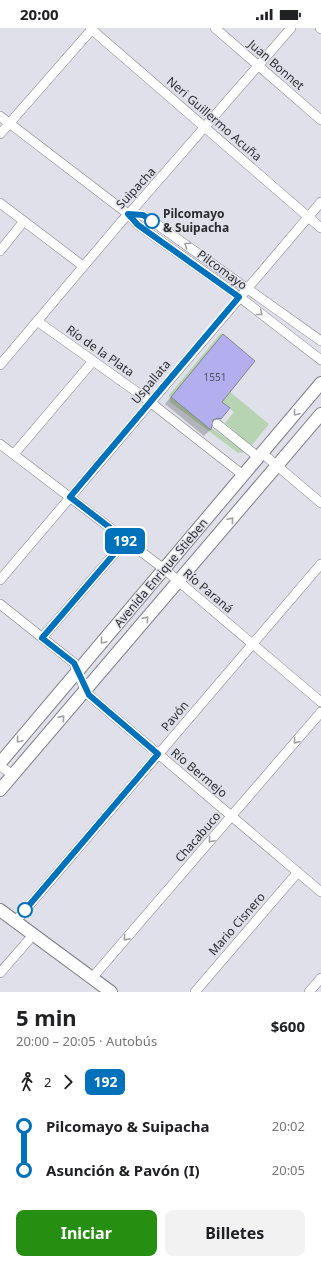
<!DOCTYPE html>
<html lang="es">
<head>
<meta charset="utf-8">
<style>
	body { margin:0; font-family:"Noto Sans",sans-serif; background:#f2f2f2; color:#202124; height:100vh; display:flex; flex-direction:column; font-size:15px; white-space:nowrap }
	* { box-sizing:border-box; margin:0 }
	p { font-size:13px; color:#757577 }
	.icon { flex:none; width:22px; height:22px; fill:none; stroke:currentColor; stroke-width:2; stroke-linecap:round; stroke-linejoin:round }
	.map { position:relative; height:964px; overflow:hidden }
	.drawer { display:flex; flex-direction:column; background:#fff; flex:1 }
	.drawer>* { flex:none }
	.badge { padding:0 8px; border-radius:6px; font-size:14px; line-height:26px }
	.map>.badge { position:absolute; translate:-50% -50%; box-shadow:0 0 0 2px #fff }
	.legs { display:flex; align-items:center; gap:6px; height:44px; padding:0 16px; font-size:13px }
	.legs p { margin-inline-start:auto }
	.headline { display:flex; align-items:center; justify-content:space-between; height:68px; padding:0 16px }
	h1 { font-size:22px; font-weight:700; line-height:30px }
	.cta { display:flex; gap:8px; margin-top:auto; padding:8px 16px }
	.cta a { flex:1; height:46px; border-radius:8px; background:#268f12; color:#fff; font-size:16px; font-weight:700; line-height:46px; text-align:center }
	.cta a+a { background:#f2f2f2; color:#202124 }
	ul { padding:0 16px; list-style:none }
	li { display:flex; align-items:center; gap:14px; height:44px; font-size:15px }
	li i { display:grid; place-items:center; width:6px; height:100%; margin:0 5px; background:currentColor }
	li i::after { content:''; width:10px; height:10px; margin:-5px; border:3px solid; border-radius:50%; background:#fff }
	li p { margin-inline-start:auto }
	li:first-child i { background:linear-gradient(#0000 50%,currentColor 0) }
	li:last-child i { background:linear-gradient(currentColor 50%,#0000 0) }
	.status { display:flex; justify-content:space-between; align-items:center; height:28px; padding:0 20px; background:#fff; direction:ltr }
	.status svg { height:11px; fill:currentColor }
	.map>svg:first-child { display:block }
</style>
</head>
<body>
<div class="status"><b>20:00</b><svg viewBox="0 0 49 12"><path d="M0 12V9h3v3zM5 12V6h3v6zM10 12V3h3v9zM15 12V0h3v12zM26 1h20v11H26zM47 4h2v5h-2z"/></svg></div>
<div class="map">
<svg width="321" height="964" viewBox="0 0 321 964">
	<rect width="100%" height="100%" fill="#e0e0ea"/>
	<path fill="#b7d4b2" d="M221,305L223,306L171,369L211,402L213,401L245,424L238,425L170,374L169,367Z
		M230,364L269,396L251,418L225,395L234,384L222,374Z"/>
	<path fill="#0003" d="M216,314L220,391L213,397L210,396L212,400L204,408L165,376Z"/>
	<path fill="#b3afee" stroke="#85858d" d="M223,306L255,333L222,374L230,380L221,391L218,390L213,392L211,402L171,369Z"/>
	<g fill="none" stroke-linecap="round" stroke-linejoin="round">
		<defs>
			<path id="minor" d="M90,0L321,200
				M215,0L321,92
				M320,0L321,1
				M0,88L128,186L138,197L233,264L321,332
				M0,106L93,0
				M0,175L83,238
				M128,186L141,187L148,190L321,313
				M0,223L24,193
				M37,293L141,367L243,447
				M0,337L121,194L136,178L291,0
				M217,396L258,429
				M0,416L164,541L321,674
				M262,425L321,475
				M14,426L93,333
				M0,552L321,174
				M0,576L74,635L85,662L91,669L321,864
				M42,610L126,512
				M0,738L13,747
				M15,894L321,536
				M0,945L33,907
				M92,950L321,684
				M195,964L298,844
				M309,964L321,950"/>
			<path id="major" d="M0,735L321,355
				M0,762L321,386
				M0,882L111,964"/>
		</defs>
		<use href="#minor" stroke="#7d7d85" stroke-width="10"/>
		<use href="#major" stroke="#7d7d85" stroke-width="14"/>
		<use href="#minor" stroke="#fff" stroke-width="9"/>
		<use href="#major" stroke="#fff" stroke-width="12"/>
	</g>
	<defs><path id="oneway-chevron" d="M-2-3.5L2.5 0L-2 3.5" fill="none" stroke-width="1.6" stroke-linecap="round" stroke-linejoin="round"/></defs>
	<g stroke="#a0a0a2">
		<use href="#oneway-chevron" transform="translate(187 217) rotate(-145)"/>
		<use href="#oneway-chevron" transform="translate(260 285) rotate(38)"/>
		<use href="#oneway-chevron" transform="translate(296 385) rotate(130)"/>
		<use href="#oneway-chevron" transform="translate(231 492) rotate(-49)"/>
		<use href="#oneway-chevron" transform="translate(146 591) rotate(-49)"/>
		<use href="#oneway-chevron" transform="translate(103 613) rotate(130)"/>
		<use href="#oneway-chevron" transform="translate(62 690) rotate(-49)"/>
		<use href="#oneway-chevron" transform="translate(19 712) rotate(130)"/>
		<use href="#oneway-chevron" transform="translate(296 713) rotate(131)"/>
		<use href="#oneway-chevron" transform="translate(211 812) rotate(131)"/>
		<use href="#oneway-chevron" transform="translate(126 910) rotate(131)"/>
	</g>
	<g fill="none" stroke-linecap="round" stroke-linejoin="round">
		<defs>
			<path id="line-1" d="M25,882L158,726L89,667L74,635L42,610L126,512L70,469L239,269L138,197L128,186L143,187L152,193"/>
		</defs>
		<use href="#line-1" stroke="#fff" stroke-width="9"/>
		<use href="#line-1" stroke="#0072bc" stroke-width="6"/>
	</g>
	<g fill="#fff" stroke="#0072bc" stroke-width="2">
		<circle cx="152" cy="193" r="7"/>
		<circle cx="25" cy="882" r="7"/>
	</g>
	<g text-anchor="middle" stroke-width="3" stroke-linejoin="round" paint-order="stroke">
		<g font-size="10" fill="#4e4d60">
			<text x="215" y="353">1551</text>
		</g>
		<g font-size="12" fill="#2c2c30" stroke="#e0e0ea">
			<text transform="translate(276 37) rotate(41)" y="4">Juan Bonnet</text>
			<text transform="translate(214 91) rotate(41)" y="4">Neri Guillermo Acuña</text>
			<text transform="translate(136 160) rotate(-47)" y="4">Suipacha</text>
			<text transform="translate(222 242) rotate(36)" y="4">Pilcomayo</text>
			<text transform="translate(100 323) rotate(35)" y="4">Río de la Plata</text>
			<text transform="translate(151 354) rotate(-50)" y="4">Uspallata</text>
			<text transform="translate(161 545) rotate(-50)" y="4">Avenida Enrique Stieben</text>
			<text transform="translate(208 563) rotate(40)" y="4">Río Paraná</text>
			<text transform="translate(175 688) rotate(-50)" y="4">Pavón</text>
			<text transform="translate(199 745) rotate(40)" y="4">Río Bermejo</text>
			<text transform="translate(198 809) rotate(-49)" y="4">Chacabuco</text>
			<text transform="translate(237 896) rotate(-49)" y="4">Mario Cisnero</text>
		</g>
		<g font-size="12" font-weight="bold" fill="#2c2c30" stroke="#e0e0ea" text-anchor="start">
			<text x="163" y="190">Pilcomayo<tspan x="163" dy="14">&amp; Suipacha</tspan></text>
		</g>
	</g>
</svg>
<b class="badge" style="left:125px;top:513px;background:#0072bc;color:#fff">192</b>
</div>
<section class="drawer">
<div class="headline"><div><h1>5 min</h1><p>20:00 – 20:05 · Autobús</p></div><b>$600</b></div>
<div class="legs"><svg class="icon" aria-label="walk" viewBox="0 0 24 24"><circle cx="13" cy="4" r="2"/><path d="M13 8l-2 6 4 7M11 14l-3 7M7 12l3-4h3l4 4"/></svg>2<svg class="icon" aria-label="forward" viewBox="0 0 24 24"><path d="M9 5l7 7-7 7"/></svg><b class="badge" style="background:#0072bc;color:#fff">192</b></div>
<ul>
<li><i style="color:#0072bc"></i><b>Pilcomayo &amp; Suipacha</b><p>20:02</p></li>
<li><i style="color:#0072bc"></i><b>Asunción &amp; Pavón (I)</b><p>20:05</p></li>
</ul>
<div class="cta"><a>Iniciar</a><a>Billetes</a></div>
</section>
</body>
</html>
